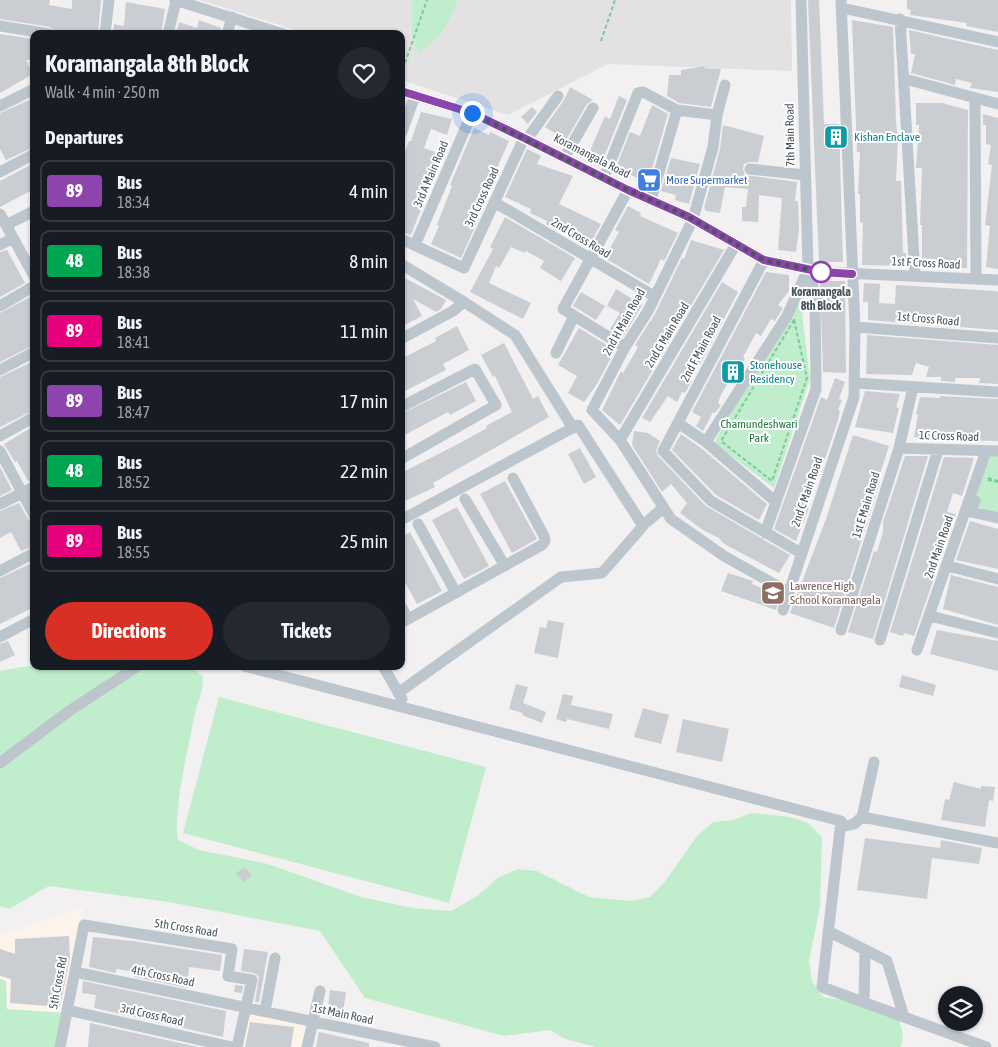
<!DOCTYPE html>
<html lang="en">
<head>
<meta charset="utf-8">
<style>
	body { margin:0; font-family:"Asap Condensed",sans-serif; background:#242831; color:#f1f3f6; height:100vh; display:flex; flex-direction:column; font-size:19px; white-space:nowrap }
	* { box-sizing:border-box; margin:0 }
	p { font-size:16px; color:#9ea1a6 }
	.icon { flex:none; width:28px; height:28px; fill:none; stroke:currentColor; stroke-width:2; stroke-linecap:round; stroke-linejoin:round }
	.map { position:relative; flex:1; overflow:hidden }
	.sheet { position:absolute; left:30px; top:30px; width:375px; height:640px; display:flex; flex-direction:column; background:#171b24; border-radius:10px; box-shadow:0 1px 4px #0004 }
	.sheet>* { flex:none }
	.badge { padding:0 10px; border-radius:4px; font-size:18px; line-height:32px }
	.tools { position:absolute; left:938px; top:986px; display:grid; gap:10px }
	.tools a { display:grid; place-items:center; width:45px; height:45px; border-radius:50%; background:#171b24; box-shadow:0 1px 4px #0004; font-size:25px }
	.you { position:absolute; width:25px; height:25px; margin:-12px; border:4px solid #fff; border-radius:50%; background:#1a73e8; box-shadow:0 0 0 8px #1a73e833 }
	.map>.badge { position:absolute; translate:-50% -50%; box-shadow:0 0 0 2px #fff }
	h2 { padding:0 15px; font-size:19px; line-height:45px }
	.round { display:grid; place-items:center; flex:none; width:52px; height:52px; border-radius:26px; background:#242831 }
	.summary { display:flex; align-items:center; justify-content:space-between; height:85px; padding:0 15px }
	h1 { font-size:24px; font-weight:700; line-height:38px }
	.primary-button { display:flex; gap:10px; margin-top:auto; padding:10px 15px }
	.primary-button a { flex:1; height:58px; border-radius:30px; background:#d93025; color:#fff; font-size:20px; font-weight:700; line-height:58px; text-align:center }
	.primary-button a+a { background:#242831; color:#f1f3f6 }
	ul { padding:0; list-style:none }
	li { display:flex; align-items:center; gap:15px; height:62px; margin:0 10px 8px; padding:0 5px; border:2px solid #363941; border-radius:10px }
	li div { flex:1 }
	li b { display:block; font-size:19px }
	li em { font-style:normal }
	li .badge { min-width:55px; font-weight:700; text-align:center }
	.map>svg:first-child { display:block }
</style>
</head>
<body>
<div class="map">
<svg width="998" height="1047" viewBox="0 0 998 1047">
	<rect width="100%" height="100%" fill="#f2f0f0"/>
	<path fill="#fcf4ea" d="M84,907L65,1013L7,1009L6,981L0,979V936Z
		M250,1013L309,1026L304,1047H242Z"/>
	<path fill="#e3e1e2" d="M200,0H791L792,71L608,64L508,115L401,80V34H308Z"/>
	<path fill="#c0eecc" d="M412,0H458C447,25 442,39 418,53L412,35Z
		M800,296L810,379L774,488L714,443Z
		M988,453H998V521L967,514Z
		M34,665L192,666L203,677C203,693 197,703 194,718C188,749 173,811 178,840L199,850L268,864L361,897L413,908L451,911L477,896L499,877L518,869L537,871L589,897L630,901L650,897L664,883L697,836L713,822L732,820L752,813L790,817L808,823L822,837L820,907L809,961L812,981L823,997L881,1007L898,1016L903,1035L901,1047H596L565,1039L550,1030L504,1036L365,998L320,931L169,902L49,886L9,909L0,906V671Z
		M219,697L486,767L449,903L183,833Z
		M0,979L6,981L7,1009L65,1013L58,1047H0Z"/>
	<path fill="#caced2" d="M0,0H50L49,5L72,9V0H101L98,34H66L56,32L50,27L0,19Z
		M808,0H819L824,124H839L843,262H819Z
		M907,0H998V32L966,26L967,23L910,15L911,10L907,9Z
		M126,2L165,9L161,34H113L114,24L124,26Z
		M199,20L221,28L220,34H176L179,22L197,28Z
		M852,20L893,27L896,122L898,137L896,181H901L903,253H906L907,266L862,265L863,223L860,222V194H858L860,152H857Z
		M909,30L998,50V92L970,88L972,83L956,79L955,85L911,73L915,54H911Z
		M0,34L34,39V60H26L33,74L0,93Z
		M705,66L704,68L721,69L711,107L679,103L667,96L669,75H681V70Z
		M570,87L593,100L587,104L566,140L545,127L564,100Z
		M619,96L627,100L600,167L586,160L605,116L610,119Z
		M34,98V147L6,160L0,149V113Z
		M916,103H942L968,110L967,268H922V225H920L922,168H916L919,125H916Z
		M652,105L668,114L648,183L616,168L630,132L640,136Z
		M532,107L537,112L528,124L521,117Z
		M421,112L452,119L447,135L431,129L424,148L438,153L434,166L437,167L411,235L401,232V161L409,141H411Z
		M983,114L998,118V269L986,267L990,226L985,225L992,165L988,164L991,145L986,144V125H983Z
		M723,125L764,136L758,162H750L744,164L743,169L745,175L797,182L795,201H798L799,228L796,252L778,250L782,198L759,195L758,222L742,221V207H746L748,189L725,187L720,213L706,211L704,208L720,149Z
		M474,128L489,135L490,132L509,141L476,215L479,218L461,258L431,244L439,226L437,225L452,186L450,185Z
		M527,149L541,156L537,164L573,176L559,204L601,224L588,247L574,240L575,237L546,224L547,221L530,213L531,209L505,197Z
		M671,158L700,164L689,204L675,200L676,195L661,191Z
		M34,163V189L0,207V181Z
		M628,206L641,213L640,216L678,233L664,261L661,259L649,284L601,256L604,249L608,252L619,232L615,230Z
		M505,217L575,258L561,281L540,268L544,261L526,251L525,253L511,247L499,268L496,266L489,283L531,303L523,319L470,292L493,249L490,247Z
		M691,240L724,250L620,425L602,410L621,371L623,373L637,349L638,347L635,345L655,314L682,258L684,259Z
		M7,250L25,283L0,297V252Z
		M766,272L789,275V291L778,305L783,308L775,321L771,319L761,336L756,333L743,357L745,358L734,379L731,377L721,395L718,403L721,405L715,413L713,412L703,431L696,426L701,417L692,412Z
		M401,276L446,300L441,309L436,312L413,299L422,316L401,327Z
		M820,281H845L846,373L823,372Z
		M722,282L738,292L703,359L690,378L692,380L685,393L682,392L677,402L668,396L650,422L642,418Z
		M864,283L880,284L879,303L895,304L896,285L996,291L998,292V330L868,320V302H863Z
		M616,289L642,305L623,337L610,329L620,313L607,306Z
		M581,292L605,306L596,320L573,306Z
		M32,296L34,300V345L0,362V313Z
		M457,326L469,350L443,364L446,370L401,393V359L436,341L435,338Z
		M579,328L615,350L597,384L584,402L568,393L577,376L558,365Z
		M867,335L998,345V384L979,383L980,378H955V382L941,381V377H926L929,367L916,363L912,375L866,374Z
		M504,343L533,399L538,396L549,417L433,483L435,487L401,503V473L460,443L487,428L486,426L512,412L495,376L493,377L481,355Z
		M34,361V410L0,427V377Z
		M835,378L845,382L839,399L842,400L838,410L840,411L838,420L825,459L823,458L813,484L807,508H809L796,541L774,529L821,397L827,400Z
		M466,382L476,401L450,415L448,412L401,437V414Z
		M865,391L900,394L896,407L899,408L893,433L855,427Z
		M940,396L998,399V441L948,440L914,437L918,415L916,414L920,397L940,398Z
		M34,426V480L28,481L17,461L15,462L4,444Z
		M634,431L648,433L660,441L656,451L658,456L706,506L790,555L779,573L726,545L720,540L721,539L703,530L680,513L687,503L671,484L662,492L632,445Z
		M681,434L701,448L767,504L759,520L716,495L672,450Z
		M853,435L889,446L879,477L880,482L834,628L790,613L826,519Z
		M580,448L596,477L584,484L568,454Z
		M905,456H928L873,639L848,632L874,551L877,552L883,532V522Z
		M944,457L974,458L962,496L953,493L947,512L956,514L914,636L904,633L903,636L890,632Z
		M0,467L12,490L0,496Z
		M505,481L537,539L512,553L480,494Z
		M19,503L28,519L34,522V546L21,551L11,532L0,538V511Z
		M457,507L489,566L464,579L432,520Z
		M970,521L998,529V569L956,560Z
		M410,532L442,591L417,604L401,575V537Z
		M34,562V607L0,624V578Z
		M728,573L753,581L752,584L780,596L776,610L721,591Z
		M951,575L998,587V625L943,609Z
		M548,620L564,623L558,658L534,653L540,627L546,628Z
		M937,630L998,641V671L930,654Z
		M8,641L15,655L0,662V644Z
		M902,675L936,685L933,696L899,687Z
		M516,684L528,687L523,703L546,712L542,723L522,715L523,713L509,709Z
		M563,694L573,696L571,705L613,714L609,729L567,719L566,722L556,719Z
		M643,708L669,715L661,744L634,737Z
		M683,719L729,729L722,762L676,752Z
		M954,782L981,789V786L995,787L993,801L989,800L985,827L941,820L945,799L949,800Z
		M865,838L940,848L941,840L982,848L979,864L932,858L927,899L857,890Z
		M245,867L252,876L243,882L236,873Z
		M69,936L70,958L60,1007L10,1003L11,979L0,976V949L15,954V939Z
		M93,937L133,941L222,955L220,971L189,967L187,988L135,977V972L116,969V973L89,967Z
		M244,949L268,952L259,1002H255L259,977L254,973L241,971Z
		M83,981L226,1011L223,1037L94,1008L96,995L82,993Z
		M235,985L243,986L242,993L234,992Z
		M330,990L346,992L342,1020L327,1017Z
		M250,1022L294,1027L291,1047H245Z
		M90,1023L198,1047H88Z
		M319,1032L369,1043V1047H316Z"/>
	<g fill="none" stroke-linecap="round" stroke-linejoin="round">
		<path stroke="#79cb98" stroke-width="2" stroke-dasharray="4 2.5" stroke-linecap="butt" d="M601,41L615,0
			M405,63L427,0
			M794,320L807,378L772,481L721,441Z
			M988,478L998,481
			M988,480L998,482"/>
		<path stroke="#bcc6cc" stroke-width="11" d="M175,0L283,34
			M842,8L998,42
			M900,19L915,275
			M0,26L49,34
			M105,34L109,0
			M168,34L176,1
			M227,34L232,17
			M905,79L998,104
			M401,91L472,113L524,138L628,190L689,217L764,260L821,272L998,280
			M975,98L976,279
			M0,106L34,89
			M717,115L725,85
			M401,134L415,96
			M527,139L558,96
			M564,158L593,108
			M750,169L805,175
			M0,172L34,154
			M604,178L638,93L643,92L677,110
			M651,200L677,110L717,115L713,147L693,219L648,311L625,347L592,410L620,440L671,519L724,556L788,592
			M494,202L654,296
			M0,214L34,276
			M6,225L34,211
			M401,239L464,268L524,138
			M0,245L13,238
			M415,245L472,113
			M764,260L663,451L711,501L801,553
			M401,264L464,302L453,311L401,339
			M464,302L515,335L573,428
			M0,306L34,286
			M855,327L998,338
			M625,347L563,309L628,190
			M556,353L574,316
			M0,370L34,352
			M855,383L998,392
			M401,407L475,369L496,405L401,459
			M678,423L706,442L776,502
			M0,436L34,417
			M620,440L736,244
			M706,442L787,316L808,269
			M899,448L998,451
			M0,451L34,515
			M465,499L505,566
			M975,501L971,512L998,518
			M0,504L34,487
			M648,521L663,508
			M418,524L456,593
			M765,533L816,389L815,295L808,269L801,0
			M948,566L998,579
			M0,571L34,553
			M401,606L408,619
			M783,610L854,397L855,327L841,0
			M930,616L998,633
			M401,623L542,545L545,541L544,536L513,478
			M841,630L899,448L913,387
			M0,637L34,619
			M880,640L938,450
			M917,650L986,451
			M244,666L841,821L822,987L986,1047
			M383,666L402,699
			M398,693L561,577L602,573L643,526L578,425L401,520
			M0,763L69,711L138,666
			M862,817L998,843
			M841,827L854,824L862,817L874,762
			M828,931L887,961L904,1017
			M75,972L435,1047
			M864,1002L865,950
			M67,1010L232,1047
			M265,1011L275,958
			M60,1047L84,925L232,949L228,976L252,980L237,1047
			M307,1047L320,991"/>
	</g>
	<g fill="none" stroke-linecap="round" stroke-linejoin="round">
		<defs>
			<path id="line" d="M401,91L472,113L524,138L628,190L689,217L764,260L821,272L852,274"/>
		</defs>
		<use href="#line" stroke="#fff" stroke-width="11"/>
		<use href="#line" stroke="#8e44ad" stroke-width="8"/>
		<path stroke="#48555d" stroke-width="5" stroke-dasharray="0 9" d="M472,113L628,190L689,217L764,260L821,272"/>
	</g>
	<defs>
		<symbol id="building-square" viewBox="-11 -11 22 22"><rect x="-9" y="-9" width="18" height="18" rx="4" fill="#0f9aa8" stroke="#fff"/><path d="M-4-6H4V6H1V3H-1V6H-4ZM-2.5-4.3h1.7v1.8h-1.7ZM.8-4.3h1.7v1.8H.8ZM-2.5-1h1.7V.8h-1.7ZM.8-1h1.7V.8H.8Z" fill="#fff"/></symbol>
		<symbol id="supermarket-square" viewBox="-11 -11 22 22"><rect x="-9" y="-9" width="18" height="18" rx="4" fill="#3f7fe0" stroke="#fff"/><path d="M-6-5.5h2.5l.6 2H6L4.5 2H-2.5L-4.4-4H-6ZM-1.5 3.2a1.3 1.3 0 1 0 .1 0ZM3 3.2a1.3 1.3 0 1 0 .1 0Z" fill="#fff"/></symbol>
		<symbol id="school-square" viewBox="-11 -11 22 22"><rect x="-9" y="-9" width="18" height="18" rx="4" fill="#8d6e63" stroke="#fff"/><path d="M0-5L7-2L0 1L-7-2ZM-4 1L0 2.5L4 1V4Q0 6-4 4Z" fill="#fff"/></symbol>
	</defs>
	<g fill-rule="evenodd">
		<use href="#building-square" x="822" y="123" width="28" height="28"/>
		<use href="#supermarket-square" x="635" y="166" width="28" height="28"/>
		<use href="#building-square" x="719" y="358" width="28" height="28"/>
		<use href="#school-square" x="759" y="579" width="28" height="28"/>
	</g>
	<circle fill="#fff" stroke="#8e44ad" stroke-width="2.5" cx="821" cy="272" r="10"/>
	<g text-anchor="middle" stroke-width="4" stroke-linejoin="round" paint-order="stroke">
		<g font-size="12" fill="#48555d" stroke="#fff">
			<text transform="translate(790 135) rotate(-91)" y="4">7th Main Road</text>
			<text transform="translate(592 156) rotate(27)" y="4">Koramangala Road</text>
			<text transform="translate(431 174) rotate(-67)" y="4">3rd A Main Road</text>
			<text transform="translate(482 197) rotate(-65)" y="4">3rd Cross Road</text>
			<text transform="translate(581 238) rotate(31)" y="4">2nd Cross Road</text>
			<text transform="translate(926 263) rotate(3)" y="4">1st F Cross Road</text>
			<text transform="translate(928 319) rotate(5)" y="4">1st Cross Road</text>
			<text transform="translate(624 322) rotate(-61)" y="4">2nd H Main Road</text>
			<text transform="translate(667 335) rotate(-59)" y="4">2nd G Main Road</text>
			<text transform="translate(701 349) rotate(-62)" y="4">2nd F Main Road</text>
			<text transform="translate(949 436) rotate(2)" y="4">1C Cross Road</text>
			<text transform="translate(807 492) rotate(-71)" y="4">2nd C Main Road</text>
			<text transform="translate(866 505) rotate(-73)" y="4">1st E Main Road</text>
			<text transform="translate(939 547) rotate(-71)" y="4">2nd Main Road</text>
			<text transform="translate(186 928) rotate(9)" y="4">5th Cross Road</text>
			<text transform="translate(163 976) rotate(12)" y="4">4th Cross Road</text>
			<text transform="translate(58 983) rotate(-79)" y="4">5th Cross Rd</text>
			<text transform="translate(343 1014) rotate(12)" y="4">1st Main Road</text>
			<text transform="translate(152 1015) rotate(13)" y="4">3rd Cross Road</text>
		</g>
		<g font-size="12" fill="#0d838f" stroke="#fff" text-anchor="start">
			<text x="854" y="141">Kishan Enclave</text>
			<text x="750" y="369">Stonehouse<tspan x="750" dy="14">Residency</tspan></text>
		</g>
		<g font-size="12" fill="#366cbe" stroke="#fff" text-anchor="start">
			<text x="666" y="184">More Supermarket</text>
		</g>
		<g font-size="12" font-weight="bold" fill="#48555d" stroke="#fff">
			<text x="821" y="296">Koramangala<tspan x="821" dy="14">8th Block</tspan></text>
		</g>
		<g font-size="12" fill="#1a7d3f" stroke="#fff">
			<text x="759" y="428">Chamundeshwari<tspan x="759" dy="14">Park</tspan></text>
		</g>
		<g font-size="12" fill="#785e54" stroke="#fff" text-anchor="start">
			<text x="790" y="590">Lawrence High<tspan x="790" dy="14">School Koramangala</tspan></text>
		</g>
	</g>
</svg>
<div class="tools">
<a><svg class="icon" aria-label="layers" viewBox="0 0 24 24"><path d="M12 4l9 5-9 5-9-5zM3 14l9 5 9-5"/></svg></a>
</div>
<div class="you" style="left:472px;top:113px"></div>
<section class="sheet">
<div class="summary"><div><h1>Koramangala 8th Block</h1><p>Walk · 4 min · 250 m</p></div><a class="round"><svg class="icon" aria-label="heart" viewBox="0 0 24 24"><path d="M12 20l-8-8c-3-5 5-10 8-4 3-6 11-1 8 4z"/></svg></a></div>
<h2>Departures</h2>
<ul>
<li><span class="badge" style="background:#8e44ad;color:#fff">89</span><div><b>Bus</b><p>18:34</p></div><em>4 min</em></li>
<li><span class="badge" style="background:#00a651;color:#fff">48</span><div><b>Bus</b><p>18:38</p></div><em>8 min</em></li>
<li><span class="badge" style="background:#e6007e;color:#fff">89</span><div><b>Bus</b><p>18:41</p></div><em>11 min</em></li>
<li><span class="badge" style="background:#8e44ad;color:#fff">89</span><div><b>Bus</b><p>18:47</p></div><em>17 min</em></li>
<li><span class="badge" style="background:#00a651;color:#fff">48</span><div><b>Bus</b><p>18:52</p></div><em>22 min</em></li>
<li><span class="badge" style="background:#e6007e;color:#fff">89</span><div><b>Bus</b><p>18:55</p></div><em>25 min</em></li>
</ul>
<div class="primary-button"><a>Directions</a><a>Tickets</a></div>
</section>
</div>
</body>
</html>
